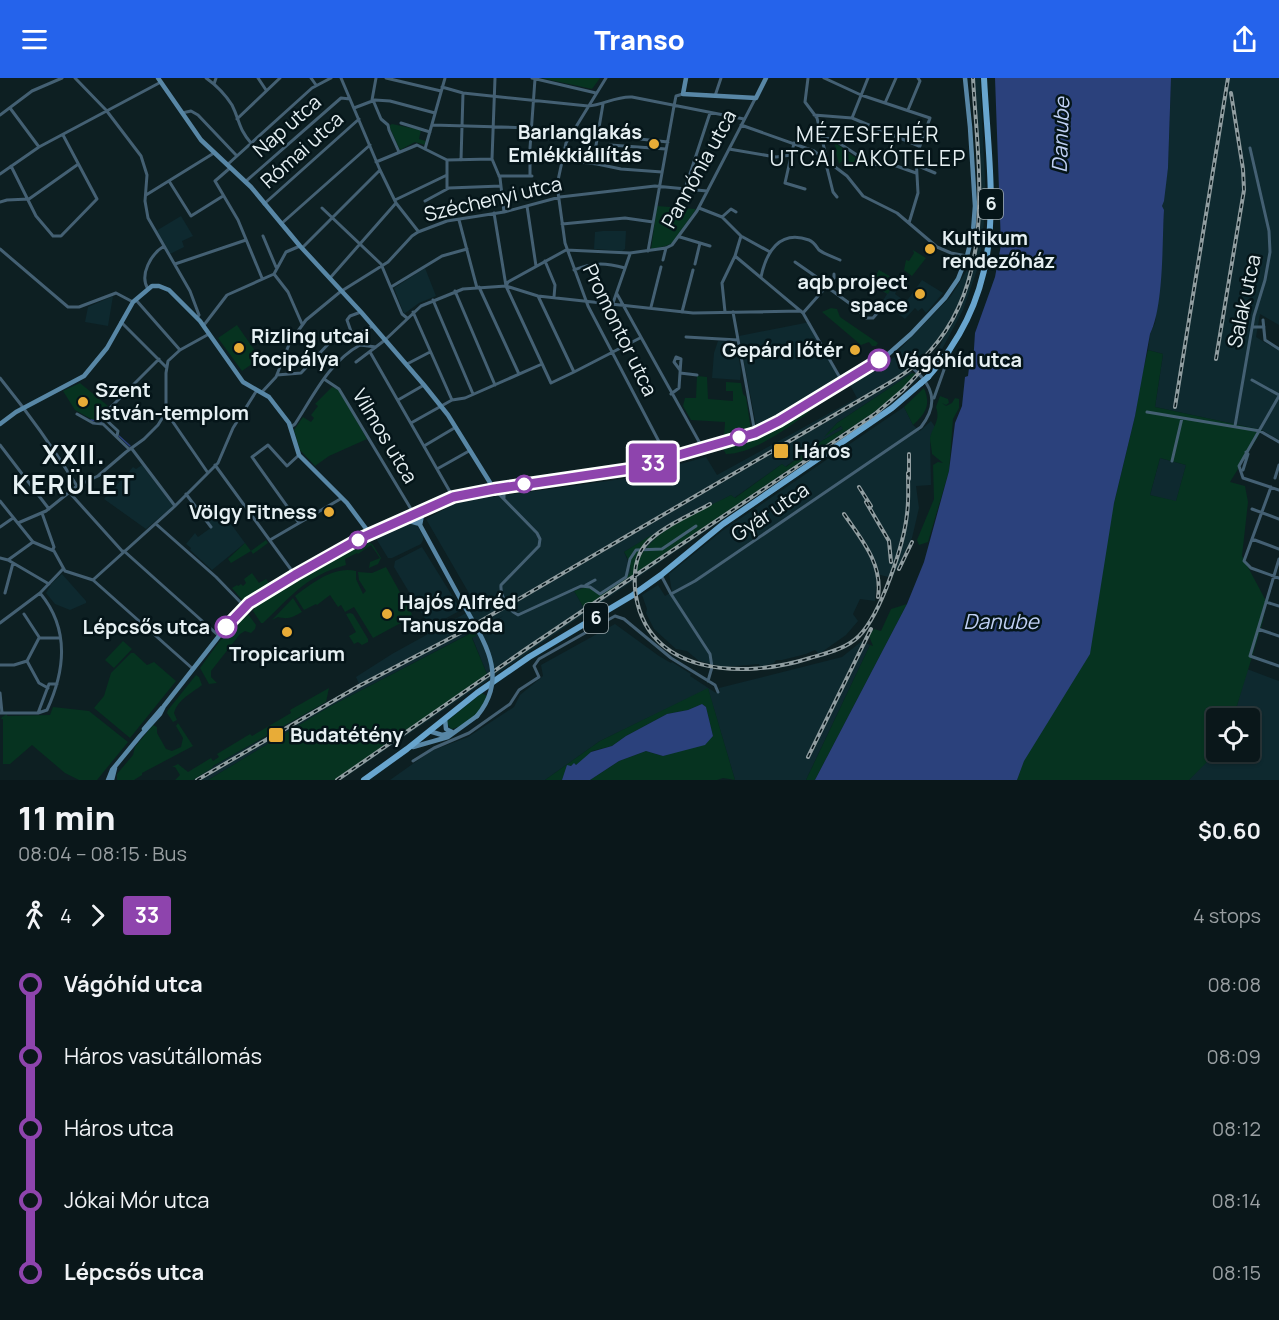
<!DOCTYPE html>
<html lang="en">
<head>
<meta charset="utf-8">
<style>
	body { margin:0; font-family:Manrope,sans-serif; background:#132023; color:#f1f3f6; height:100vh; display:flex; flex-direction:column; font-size:22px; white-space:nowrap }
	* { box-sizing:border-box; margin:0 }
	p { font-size:20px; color:#999fa2 }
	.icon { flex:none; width:33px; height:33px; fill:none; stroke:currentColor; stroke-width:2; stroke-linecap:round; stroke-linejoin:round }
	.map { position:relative; height:702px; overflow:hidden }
	.details { display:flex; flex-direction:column; background:#0a171a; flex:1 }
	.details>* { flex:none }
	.badge { padding:0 12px; border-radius:4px; font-size:21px; line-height:39px }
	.buttons { position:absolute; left:1206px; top:630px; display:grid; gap:12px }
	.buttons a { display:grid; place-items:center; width:54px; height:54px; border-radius:6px; background:#0a171a; box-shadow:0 2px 4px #0004,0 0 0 2px #2a3639; font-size:30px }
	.map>.badge { position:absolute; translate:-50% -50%; box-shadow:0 0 0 3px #fff }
	.legs { display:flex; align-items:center; gap:9px; height:66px; padding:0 18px; font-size:20px }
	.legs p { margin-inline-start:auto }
	.head { display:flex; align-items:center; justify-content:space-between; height:102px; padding:0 18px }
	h1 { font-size:33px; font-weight:800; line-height:45px }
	ul { padding:0 18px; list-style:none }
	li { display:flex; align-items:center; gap:21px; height:72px; font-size:22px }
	li i { display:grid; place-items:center; width:9px; height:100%; margin:0 8px; background:currentColor }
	li i::after { content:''; width:15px; height:15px; margin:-8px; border:4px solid; border-radius:50%; background:#0a171a }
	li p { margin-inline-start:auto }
	li:first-child i { background:linear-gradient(#0000 50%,currentColor 0) }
	li:last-child i { background:linear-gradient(currentColor 50%,#0000 0) }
	header { display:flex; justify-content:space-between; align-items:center; height:78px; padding:0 18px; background:#2563eb; color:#fff; font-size:27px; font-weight:800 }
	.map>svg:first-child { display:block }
</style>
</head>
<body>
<header><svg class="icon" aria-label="menu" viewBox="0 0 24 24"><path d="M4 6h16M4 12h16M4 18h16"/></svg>Transo<svg class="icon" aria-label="share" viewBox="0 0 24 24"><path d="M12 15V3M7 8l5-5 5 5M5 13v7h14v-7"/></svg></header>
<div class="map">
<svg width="1279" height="702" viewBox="0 0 1279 702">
	<rect width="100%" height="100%" fill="#0d1f22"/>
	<path fill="#0e292f" d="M972,0H980L986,124L981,173L977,192L963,232L940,275L923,295L920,293L938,273L943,261L915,291L898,273L951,218L967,192L968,195L972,190L976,171L980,124Z
		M1171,0H1279V247L1260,236L1256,259L1279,273V362L1262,352L1155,329L1163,276L1148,272L1150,256L1155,245L1160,201L1164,132L1161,128L1168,90Z
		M181,138L193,158L182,163L184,169L170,176L156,153Z
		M603,153H626L625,171L622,173L594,171L595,154Z
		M425,190L436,218L419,225L404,236L394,210Z
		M879,192L896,202L893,207L898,210L895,216L906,224L922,202L943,215L926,235L922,230L918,233L915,230L905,241L891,230L886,236L878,231L887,216L871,206Z
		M113,218L108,248L85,244L88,229Z
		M810,244L842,304L780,341L757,352L739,258Z
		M718,263L736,264L741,293L740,302L712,300L714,275Z
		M896,278L912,295L837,345L826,357L842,348L843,351L818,365L785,389L782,386L734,420L731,417L659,457L642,474L636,493L634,492V487L640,473L653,457L624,474L630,488V496L627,499L599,516L587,509L574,513L584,530L874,334L902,312L916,296L919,299L889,328L341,702H336L487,596L472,559L503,538L329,629L208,702H193L219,685L359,606L356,599L392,576L477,529L426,441L456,425L477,421L629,400L706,379L717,397L857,320L850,307Z
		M904,329L913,347L920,353L931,343L935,349L930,360L931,407L916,408L919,430L912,460L892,500L877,496L875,523L860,521L853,536L858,543L846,557L819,576L815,572L806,576L782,582H776L774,585L760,589L759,586L724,589L699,583L687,573L676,571L654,551L646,535L647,531L642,517L658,507L665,518L672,514L669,496L722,453Z
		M1160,380L1186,387L1176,424L1150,417Z
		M142,387L173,428L146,451L104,421L133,389L136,391Z
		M220,431L245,465L212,492L190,472L191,470L186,466L195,455L198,459L212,449L206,441Z
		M406,443L417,447L423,458V462L421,466L392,480H388L377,462V458Z
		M422,469L461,532L430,549L394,489L395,483Z
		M62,496L86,523V525L70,532L55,526L46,515L52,505Z
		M615,546L659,578L671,585L672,584L691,596L690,598L716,615L720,614L719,610L842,579L862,563L870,567L806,702H735L708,611L600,663L545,702H390L431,673L468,659L514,629L520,617L543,598L541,587Z
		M1247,591L1279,603V702H1189L1208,682L1216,666V674H1250V640H1229L1236,631Z"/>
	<path fill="#063320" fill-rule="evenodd" d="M541,0H600L592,11Z
		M392,46L421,52L419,61L426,63L425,67L415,64L400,72L389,48Z
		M833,63L861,84L857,90L845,80L839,86L836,75L837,73Z
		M657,128L696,131L672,165L666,168L651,171Z
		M913,172L926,180L912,198L904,192L906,182L909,183L914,175Z
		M879,192L896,202L888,216L871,206Z
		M831,230L837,231L840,239L878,265L876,268H872L869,264L861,267L822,234Z
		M237,247L260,280L242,293L218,260Z
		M1148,272L1163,276L1155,329L1262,352L1230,404L1245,408L1248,424L1242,478L1266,523L1263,543L1236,631L1229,640H1216V666L1209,682L1189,702H1017L1114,425L1135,338L1140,305ZM1160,380L1186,387L1176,423L1150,417Z
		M912,295L916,296L902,312L874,334L637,494L636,493C640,456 701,433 731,417L735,420L782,386L786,389L818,365L843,351L841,348L824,359L837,345Z
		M697,298L707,299L708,321L733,323V313H726V304L741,305L743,316L746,319L751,352L724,359L725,344L691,342L683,328L685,320H696Z
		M80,305L108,328L93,342L75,332L63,313Z
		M332,309L338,311L367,361L329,378L315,388L300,372L294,352L303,339L311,344L314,340L311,337L318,328L315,326Z
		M924,310C931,327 926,335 913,347L904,329Z
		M940,318L948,321L949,325L946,327L942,325L946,328L952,325L955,320L959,321V330L953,341L949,393L928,464L919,467L917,462L934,421L933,387L938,384L943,385L932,376C932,372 930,364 930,360C932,349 941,343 936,329Z
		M810,330L809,334C788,350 752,376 726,376L722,369L762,357Z
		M653,456L640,473L633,497L584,530L574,513L587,509L599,516L627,499C634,491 629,482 624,474Z
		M266,462L268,465L253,476L251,473L231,485L228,481L245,465L251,473Z
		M368,463L373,467L381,480L378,486L369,490L370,484L380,480L371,467L358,476L357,475L345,481L346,487C305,498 292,518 263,545H261L253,533L256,526L327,484Z
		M386,489L412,536L410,540L373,560L354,529L345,534L341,527L338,529L330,517L317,527L316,526L304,532L295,518C313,505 333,488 356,493V501L363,516L366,513L359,502L358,494L372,495Z
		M252,495L259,505L266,501L269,505L243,523L232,510L237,507L238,508L241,506L243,508L246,505L244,501Z
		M293,520L302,534C293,539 288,542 278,539L272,542Z
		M907,526L815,702H806L870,567L873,568L869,558L874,551L881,553L891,531Z
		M350,535L353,536L368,561V564L362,567L358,564L354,566L349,558L356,554L346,536Z
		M246,536H248L256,547L255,551L251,555L245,553L240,556L211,593V599L217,605L209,606L200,590L219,564Z
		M475,553L476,558L472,560L487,596L336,702H208L329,629Z
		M123,563L132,571L114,590L105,582Z
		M131,575H134L147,587L154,584L176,603L130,660L94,630L104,618L111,595Z
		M196,597L199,599L202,607C192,615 178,621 174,635L177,642L173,644L167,635L168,632Z
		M329,610L326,624L213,688L212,690L193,702H175L180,697L175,689H172L178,686L188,694L211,680L213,683L219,679L217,676L250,656L252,658L291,635L290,632Z
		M708,610L735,702L723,700L717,702H590L619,683L646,673L663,678L713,658L706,629L702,626L688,632L667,636L626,658L612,668L592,673L583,683L575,687L568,688L562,702H545L600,663Z
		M482,615L488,619C482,632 466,649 451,651L446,644Z
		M53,629L89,633L128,664L97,702H79L65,695L32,667L10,686H3V641H1L2,639L7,636V638L50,637Z
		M178,645L193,668L142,695V697L134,702H117V696L133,677L135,669L153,647L157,649V655L166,671L172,673L181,669L183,660L176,648Z"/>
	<path fill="#2b417c" d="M995,0H1171L1168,90L1164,123L1162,128L1164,132C1162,164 1164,228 1150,256L1135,338L1114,425L1090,576L1024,683L1017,702H815L907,526L924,484L949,393L955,345L962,328L965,299L968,298L969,290L972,289L973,286L975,255L995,199L1001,167Z
		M702,626L706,629L713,658L705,667L663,678L646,673L619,683L590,702H562L567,687L571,688L574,685L576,687L591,674L612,668L626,658L667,636L688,632Z"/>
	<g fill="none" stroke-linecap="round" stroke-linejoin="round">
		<path stroke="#2b417c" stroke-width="1.5" d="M91,342L101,344
			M119,358L130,368"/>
		<path stroke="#446073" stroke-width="3" d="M75,0L106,32L141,78L147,97L145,123L148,140L190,213L199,237L197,240
			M206,0C216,7 225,16 232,27C240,43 238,50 251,65
			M258,0L266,12
			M311,0L316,7
			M341,0L380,92L396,125L418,153
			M386,0L441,13
			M495,0L492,81L500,100L504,134
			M532,0L596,15
			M606,0L566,65L557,107L565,165L588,228L667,379
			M808,0L805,24L817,40L827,82
			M824,0L861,17L930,40L916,79L918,115L909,145
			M214,6L216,0
			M442,9L463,15L588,28C603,27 616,18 632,19L744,41
			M715,18L721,0
			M372,22L376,0
			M373,22L381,41L388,47L389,52L399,74
			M885,25L896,0
			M10,30L39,69
			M354,30L375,22L390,23L435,35
			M908,32L920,3L918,0
			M182,35L191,33L198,37L236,77
			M0,37L32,13L62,0
			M814,37L852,40L919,68
			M852,40L868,0
			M237,41L280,0
			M401,45L430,54
			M432,47L531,50
			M741,47L814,73L847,98L863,118L897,135L937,169L951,175L967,178
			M630,60L668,64
			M821,60L833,61L872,87L888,85L916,95
			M794,65L785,105L805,111
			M610,67L666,71
			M425,71L445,0
			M729,71L776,79L791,77
			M447,82V111
			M461,82L463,15
			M563,82L597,86L621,91L662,94
			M825,82L833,114L837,119
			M376,84L417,67L447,82L492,81
			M593,85L603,26
			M227,87L312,10L331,0
			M916,87L935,95
			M11,88L36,138L53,158H61L97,121L63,57
			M230,90L215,103L238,142L262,200
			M0,96L39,69L161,4
			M499,98H532
			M530,98V70L535,1
			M169,103L191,138L223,118
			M245,104L341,20L350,21
			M685,111L710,35
			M146,117L214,75
			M395,122L447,97
			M425,123L449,110L501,108
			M0,124L7,122L29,121L77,87
			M264,126L359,41
			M527,128L536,188
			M322,130L381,186L402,236L407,240
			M699,130L722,139L741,158L770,174
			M494,135L506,208L551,305L574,294L538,218
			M722,139L731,131L736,134
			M459,142L477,210
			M281,146L370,67
			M562,146L625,140L653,144
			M263,158L276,189
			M680,159L710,168
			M302,170L379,93
			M0,171L68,229H79L116,215L133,224
			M648,173L674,28L676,18L683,16
			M735,178L803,235L843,305
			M663,182L666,170
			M545,183L555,207L554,219
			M795,184L828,207
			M175,186L246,162
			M695,186L700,165
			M574,192C593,184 606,185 625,190
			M274,196L288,214L302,246
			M274,196L286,174L300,168
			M761,199C766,175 779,151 809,162C814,164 816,168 819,172C824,176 834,179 840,182
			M330,200L396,125
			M506,208L508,204L566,172L630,175L666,170L672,167L697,133L755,21
			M391,209L442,178L467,171
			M479,209L519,296
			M827,209L856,230L866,240H873L879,233
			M148,211C139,197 151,176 164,168
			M455,213L495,307
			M617,216L702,369
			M136,222L180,272
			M433,222L473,316
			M613,225L630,176
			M651,229L661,189
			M413,234L452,322
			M682,234L693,192
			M725,234L722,205L735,178L741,158
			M733,234L755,355
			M803,235L834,200V196
			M1263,242L1265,262L1279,271
			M121,244L166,289
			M204,247L227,217L274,196
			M1252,249H1264
			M353,259L347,242L350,238L361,234
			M686,259L738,262
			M370,274L453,419
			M356,284L385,262L421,228L463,211L506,208L538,218L693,235L801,233
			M407,286L430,274
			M574,294L640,260
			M680,295L681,281L676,279L674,284L680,292
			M277,297L301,295L333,261L353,259L373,248
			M0,300C30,337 52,368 77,408
			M324,301L339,311L414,436
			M1252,302L1279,317
			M262,314L276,299L290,264L306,242L340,214L388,184L412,158L418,154L447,143L504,134L560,119L655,108L707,113
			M671,316L679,310L680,295L697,297
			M1279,318L1239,388L1243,400L1279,412
			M934,320L951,272
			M398,322L424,307
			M166,334L208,395
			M1147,334L1260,353L1279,364
			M77,336L93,345L103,346L129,371
			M411,345L452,322L465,320L542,286
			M1235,348L1254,238L1265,202L1270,174L1269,153L1250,70
			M291,349L295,346C314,317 329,284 360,267L376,269
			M117,358L118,353L104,340V336L159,281
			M0,367L49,431
			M424,368L456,349
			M132,371L175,428
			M299,377L287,388L268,367L252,379L299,445
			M1172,383L1182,340
			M215,387L295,497
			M437,391L469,373
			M1243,392L1248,376L1246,374
			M1275,400L1279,387
			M1271,409L1244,483L1251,490L1279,500
			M495,412L537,455L540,461L539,468L501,507C500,518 509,533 518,537L581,508L590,509L600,516L626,499L630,481L636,472L662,471L696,448
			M69,414L123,474
			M186,416L211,449
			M504,420V415L509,409
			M0,423L33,464L54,473L65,493L93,502L193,591
			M1252,431L1279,441
			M42,435L54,469L53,471
			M18,445L46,433L77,408L98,398L126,374L144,361L158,347L166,334V295L168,283L180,272L209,256
			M156,446L216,499L245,529
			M0,449L13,440
			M1252,461L1279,471
			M270,462L342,420
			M124,473L219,558
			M0,480L8,482L49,506
			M1279,481L1250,578L1279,588
			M8,482L33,464
			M662,499L671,516L710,576L712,589L708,603
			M94,501L175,428L218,385L233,350L257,312
			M586,507L595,502
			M5,515L13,485
			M671,516L695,503L921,349C949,313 917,295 893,272
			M1266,524L1279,528
			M24,536L39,559
			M0,545L40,515L63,491
			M1258,551L1279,558
			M27,583L39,605L48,610
			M0,587H14L27,583L39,560H60
			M0,615L2,635
			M0,635H38L47,632C65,593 70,551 40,515
			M38,635L49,606H57
			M413,683L434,670L469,655L510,626L519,612L539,599L534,588L539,581L615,538L624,541L671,580L715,607L718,614"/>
		<path stroke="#5887a6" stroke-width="4.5" d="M158,0L201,62L251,109L300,168L361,234L424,307L448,337L494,411
			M686,0L683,16L756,20L766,0
			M0,346L16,334L84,298L107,270L133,224L152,208H159L169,212L200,243L243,304L269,319L289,345L299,377L347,425L370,456
			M414,436L461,522
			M402,441L420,446
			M420,447L422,437L427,431
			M445,641L446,651L452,654
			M144,651L162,630
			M429,653L442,657L451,655
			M140,658L160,636L164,628L219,558L245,529L274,509L359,461L461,416L623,392L755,355L779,343L885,279L911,256L945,220L958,201L967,178L973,154L975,128L970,49L965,0
			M413,669L448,659L477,638
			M108,702L112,692L140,658
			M112,702L115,690"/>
		<path stroke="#68a5ce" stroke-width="6" d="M928,299C1011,207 990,113 984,0
			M364,702L407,671L477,615L529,579L633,517L661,497L723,446L892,330L921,305"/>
		<defs>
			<path id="rail" d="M1216,281L1244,112L1243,91L1231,15
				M1175,329L1228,0
				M909,376V401
				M859,409L871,428
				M866,424L889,463L891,484
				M710,426C691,437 659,450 645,467C635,480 634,495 635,511C644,599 745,601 810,580C827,575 846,571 859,558C881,536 904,466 907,436C909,422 908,408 908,395
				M844,436C862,462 883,486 878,519
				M899,491L912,464
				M808,679L871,551
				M197,702L359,608L462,554L879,311C898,300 916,289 930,273C997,199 978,90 973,0
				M337,702L526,571L875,336L903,312L929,284"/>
		</defs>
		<use href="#rail" stroke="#909da0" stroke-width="4"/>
		<use href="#rail" stroke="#051519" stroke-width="1.5" stroke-dasharray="4.5" stroke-linecap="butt"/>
		<path stroke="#5887a6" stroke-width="4.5" d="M461,522C482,561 511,597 477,638"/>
		<path stroke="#68a5ce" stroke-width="6" d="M921,305L928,299"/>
	</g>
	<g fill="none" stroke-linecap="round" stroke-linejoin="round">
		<defs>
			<path id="line-1" d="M226,549L249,525L295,497L359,461L453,419L494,411L630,391L755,355L779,343L879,282"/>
		</defs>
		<use href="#line-1" stroke="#fff" stroke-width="14"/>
		<use href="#line-1" stroke="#8e44ad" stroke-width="9"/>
	</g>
	<g fill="#e8ac37" stroke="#051519" stroke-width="2">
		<circle cx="654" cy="66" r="6"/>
		<circle cx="930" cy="171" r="6"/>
		<circle cx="920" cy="216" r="6"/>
		<circle cx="239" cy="270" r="6"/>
		<circle cx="855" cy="272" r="6"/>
		<circle cx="83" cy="324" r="6"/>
		<rect x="773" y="365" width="16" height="16" rx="3"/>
		<circle cx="329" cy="434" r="6"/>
		<circle cx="387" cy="536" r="6"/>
		<circle cx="287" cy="554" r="6"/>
		<rect x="268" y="649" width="16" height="16" rx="3"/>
	</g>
	<g fill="#fff" stroke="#8e44ad" stroke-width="3">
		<circle cx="879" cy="282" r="10"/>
		<circle cx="739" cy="359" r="8"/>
		<circle cx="524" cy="406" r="8"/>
		<circle cx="358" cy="462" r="8"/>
		<circle cx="226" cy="549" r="10"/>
	</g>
	<g text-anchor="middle" stroke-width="5" stroke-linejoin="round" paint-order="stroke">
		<g fill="#051519" stroke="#a2aeb2" stroke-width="1.5">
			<rect x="979" y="111" width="24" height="30" rx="4.5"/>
			<rect x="584" y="525" width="24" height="30" rx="4.5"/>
		</g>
		<g font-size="18" font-weight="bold" fill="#e6f0f3">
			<text x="991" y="132">6</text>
			<text x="596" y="546">6</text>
		</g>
		<g font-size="20" fill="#e6f0f3" stroke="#051519">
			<text transform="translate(287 48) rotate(-41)" y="7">Nap utca</text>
			<text transform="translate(302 72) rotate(-42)" y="7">Római utca</text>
			<text transform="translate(699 91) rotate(-61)" y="7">Pannónia utca</text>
			<text transform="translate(493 121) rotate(-13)" y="7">Széchenyi utca</text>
			<text transform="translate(1244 223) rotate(-78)" y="7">Salak utca</text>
			<text transform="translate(620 252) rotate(64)" y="7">Promontor utca</text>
			<text transform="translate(385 358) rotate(59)" y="7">Vilmos utca</text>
			<text transform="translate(770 434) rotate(-34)" y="7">Gyár utca</text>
		</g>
		<g font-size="20" font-weight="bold" fill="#e6f0f3" stroke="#051519" text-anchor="start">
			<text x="642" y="61" text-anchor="end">Barlanglakás<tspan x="642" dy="23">Emlékkiállítás</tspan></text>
			<text x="942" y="167">Kultikum<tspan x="942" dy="23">rendezőház</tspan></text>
			<text x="908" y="211" text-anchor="end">aqb project<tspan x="908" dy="23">space</tspan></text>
			<text x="251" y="265">Rizling utcai<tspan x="251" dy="23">focipálya</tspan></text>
			<text x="843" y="279" text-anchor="end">Gepárd lőtér</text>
			<text x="95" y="319">Szent<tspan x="95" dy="23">István-templom</tspan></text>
			<text x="794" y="380">Háros</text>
			<text x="317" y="441" text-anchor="end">Völgy Fitness</text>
			<text x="399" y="531">Hajós Alfréd<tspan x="399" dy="23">Tanuszoda</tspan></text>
			<text x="287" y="583" text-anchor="middle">Tropicarium</text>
			<text x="290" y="664">Budatétény</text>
		</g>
		<g font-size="20" font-weight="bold" fill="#e6f0f3" stroke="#051519" text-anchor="start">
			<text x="896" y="289">Vágóhíd utca</text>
			<text x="210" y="556" text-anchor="end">Lépcsős utca</text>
		</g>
		<g font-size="21" letter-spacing="1.5" fill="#e6f0f3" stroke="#051519">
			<text x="868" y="64">MÉZESFEHÉR<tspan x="868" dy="24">UTCAI LAKÓTELEP</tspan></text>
		</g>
		<g font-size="21" font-style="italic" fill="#c0d0f4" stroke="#051519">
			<text transform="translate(1061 57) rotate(-88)" y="7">Danube</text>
			<text x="1001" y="551">Danube</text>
		</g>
		<g font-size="26" font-weight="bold" letter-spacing="1.5" fill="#e6f0f3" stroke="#051519">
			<text x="74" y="386">XXII.<tspan x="74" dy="30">KERÜLET</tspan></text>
		</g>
	</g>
</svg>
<div class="buttons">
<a><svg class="icon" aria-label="locate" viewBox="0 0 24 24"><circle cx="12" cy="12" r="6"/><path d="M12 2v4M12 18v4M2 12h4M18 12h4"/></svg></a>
</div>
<b class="badge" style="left:653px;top:385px;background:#8e44ad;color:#fff">33</b>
</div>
<section class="details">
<div class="head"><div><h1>11 min</h1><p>08:04 – 08:15 · Bus</p></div><b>$0.60</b></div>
<div class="legs"><svg class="icon" aria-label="walk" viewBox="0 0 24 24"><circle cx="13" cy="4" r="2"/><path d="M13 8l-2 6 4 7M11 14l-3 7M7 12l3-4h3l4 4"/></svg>4<svg class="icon" aria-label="forward" viewBox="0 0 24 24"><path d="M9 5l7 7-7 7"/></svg><b class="badge" style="background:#8e44ad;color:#fff">33</b><p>4 stops</p></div>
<ul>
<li><i style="color:#8e44ad"></i><b>Vágóhíd utca</b><p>08:08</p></li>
<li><i style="color:#8e44ad"></i><span>Háros vasútállomás</span><p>08:09</p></li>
<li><i style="color:#8e44ad"></i><span>Háros utca</span><p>08:12</p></li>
<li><i style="color:#8e44ad"></i><span>Jókai Mór utca</span><p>08:14</p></li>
<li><i style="color:#8e44ad"></i><b>Lépcsős utca</b><p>08:15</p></li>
</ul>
</section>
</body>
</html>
